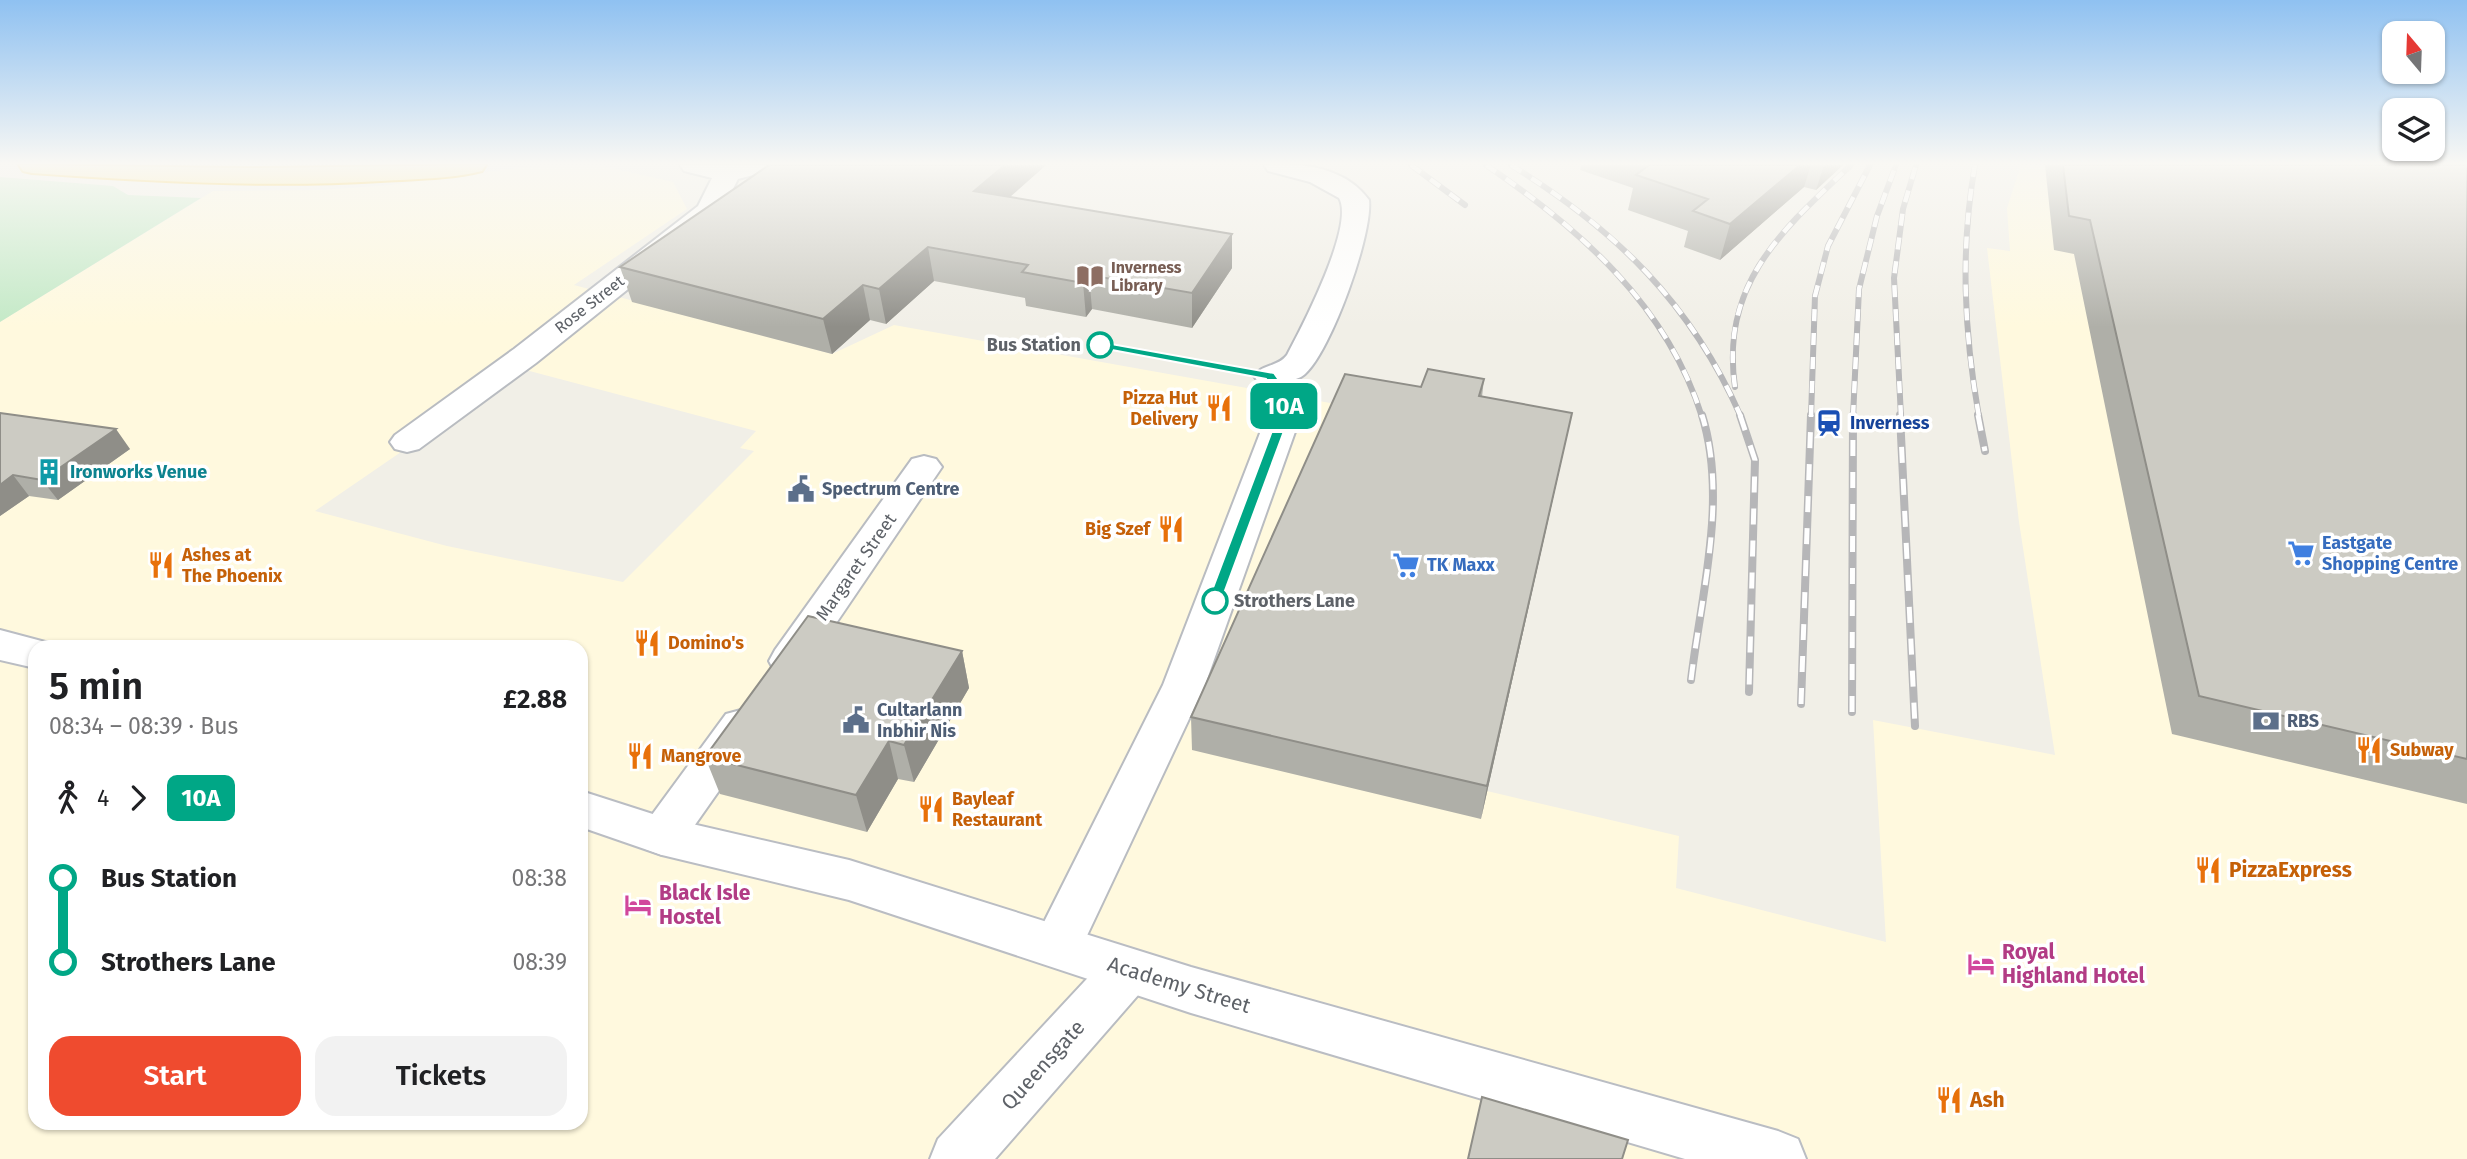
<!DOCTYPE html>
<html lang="en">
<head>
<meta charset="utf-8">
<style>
	body { margin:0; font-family:"Fira Sans",sans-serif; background:#f2f2f2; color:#202124; height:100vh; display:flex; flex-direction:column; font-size:26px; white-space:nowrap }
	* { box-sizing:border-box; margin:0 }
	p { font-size:23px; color:#757577 }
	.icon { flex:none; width:38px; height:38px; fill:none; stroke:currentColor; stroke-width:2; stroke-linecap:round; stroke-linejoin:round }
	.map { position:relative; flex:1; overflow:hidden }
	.sheet { position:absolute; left:28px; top:640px; width:560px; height:490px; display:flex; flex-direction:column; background:#fff; border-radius:21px; box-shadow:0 2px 5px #0004 }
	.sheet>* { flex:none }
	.badge { padding:0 14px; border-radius:10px; font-size:24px; line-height:46px }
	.needle { width:46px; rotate:341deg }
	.tools { position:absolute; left:2382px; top:21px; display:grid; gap:14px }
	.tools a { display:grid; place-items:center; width:63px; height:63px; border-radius:14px; background:#fff; box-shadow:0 2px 5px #0004; font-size:35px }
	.map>.badge { position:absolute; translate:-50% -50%; box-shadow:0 0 0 4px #fff }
	.legs { display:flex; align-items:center; gap:10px; height:77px; padding:0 21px; font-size:23px }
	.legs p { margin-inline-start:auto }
	.overview { display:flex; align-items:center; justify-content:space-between; height:119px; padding:0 21px }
	h1 { font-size:38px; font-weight:600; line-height:52px }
	.button { display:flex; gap:14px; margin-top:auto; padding:14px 21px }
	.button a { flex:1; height:80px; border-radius:21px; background:#ef4b2f; color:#fff; font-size:28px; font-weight:600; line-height:80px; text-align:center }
	.button a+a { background:#f2f2f2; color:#202124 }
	ul { padding:0 21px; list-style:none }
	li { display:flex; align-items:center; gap:24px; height:84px; font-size:26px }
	li i { display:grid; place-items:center; width:10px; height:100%; margin:0 9px; background:currentColor }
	li i::after { content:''; width:18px; height:18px; margin:-9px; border:5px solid; border-radius:50%; background:#fff }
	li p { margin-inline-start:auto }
	li:first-child i { background:linear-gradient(#0000 50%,currentColor 0) }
	li:last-child i { background:linear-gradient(currentColor 50%,#0000 0) }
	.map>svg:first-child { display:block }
</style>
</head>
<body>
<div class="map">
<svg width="2467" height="1159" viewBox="0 0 2467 1159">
	<rect width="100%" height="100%" fill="#f1efe7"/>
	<path fill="#fff9de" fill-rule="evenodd" d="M598,165L673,182L687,209L574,285L832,354L894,325L1565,445L1487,791L1679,836L1676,888L1886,942L1873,720L2055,755L2019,522L1987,248L2010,251L2007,208L2021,165H2467V1159H0V322L213,191L321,190L390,185L525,167ZM522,369L756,431L740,448L754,451L623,582L447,546L315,511ZM35,648H581V1124H35Z"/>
	<path fill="#c3e9c6" d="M0,177L113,186L128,195L201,198L0,322Z"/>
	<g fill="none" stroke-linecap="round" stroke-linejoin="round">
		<defs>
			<path id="street" d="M680,165H773L769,171L738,179L719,216L536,363L419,449L407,452L395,449L390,442L395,435L514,349L698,206L712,178L684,171Z
				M1264,165C1301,162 1345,167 1369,200C1373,234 1331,351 1305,374C1301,378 1295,379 1290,381L1296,390L1301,415L1205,685L1075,961L1057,968L1039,961L1032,946L1163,685L1267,415L1264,390L1254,376C1262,364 1278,367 1287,355C1302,327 1355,225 1339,198L1310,182L1268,171Z
				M924,456L936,459L942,467L803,672L789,676L775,672L769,661L775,650L912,459Z
				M741,710L756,714L762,726L756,738L678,849L662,855L646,849L639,836L646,823L726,714Z
				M1128,948L1146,954L1153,970L1146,986L995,1159H930L938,1139L1110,954Z"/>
			<path id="secondary" d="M0,630L49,643L52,648H35V668L0,660Z
				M581,791L662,817L849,860L1191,967L1778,1131L1798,1139L1806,1159H1685L1191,1013L849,900L662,855L581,827Z"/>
			<path id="highway" d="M19,165L252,168L486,165L482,171C450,179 414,179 381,181C265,188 148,181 32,173L23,171Z"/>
		</defs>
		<use href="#street" stroke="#b9bcc1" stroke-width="4"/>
		<use href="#secondary" stroke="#babdc3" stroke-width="4"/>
		<use href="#highway" stroke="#f8bb00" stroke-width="4"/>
		<use href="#street" fill="#fff" fill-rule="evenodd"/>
		<use href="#secondary" fill="#fff" fill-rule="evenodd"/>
		<use href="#highway" fill="#ffea90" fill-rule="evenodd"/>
		<defs>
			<path id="rail-far1" d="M1411,165L1465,205
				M1486,165C1580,229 1667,305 1702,417
				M1511,165C1616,230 1691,303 1741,417
				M1975,165C1960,250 1964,332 1979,417
				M1735,387C1720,284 1782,230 1851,165
				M1811,417L1815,296L1828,246L1870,165
				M1853,417L1859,289L1877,216L1896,165
				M1901,417L1894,278L1903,209L1916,165"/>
			<path id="rail" d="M1740,415L1755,460L1749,692
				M1900,415L1915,726
				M1978,415L1985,451
				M1691,680C1701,595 1728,499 1702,415
				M1801,704L1811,415
				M1852,712L1853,415"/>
		</defs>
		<use href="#rail-far1" stroke="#b6b6b8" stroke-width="6"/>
		<use href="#rail" stroke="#b6b6b8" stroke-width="8"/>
		<use href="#rail-far1" stroke="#fff" stroke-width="4.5" stroke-dasharray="12" stroke-linecap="butt"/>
		<use href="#rail" stroke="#fff" stroke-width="5" stroke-dasharray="16" stroke-linecap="butt"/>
	</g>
	<path fill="#afafa8" d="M1046,165L1010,197L1232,268L1192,328L1092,309L1086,317L1026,306L1025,298L934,281L886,324L870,320L832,354L632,302L620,267Z
		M1581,165H1843L1816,190L1804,187L1720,260L1684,247L1688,231L1628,210L1633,188L1580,170Z
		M2045,165H2467V804L2172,734L2074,254L2054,250Z
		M1484,379L1482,397L1565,445L1481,819L1192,750L1191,717L1421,387Z
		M0,413L130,449L58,500L29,496L0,516Z
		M962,651L969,688L914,782L898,779L867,832L720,794L705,757Z"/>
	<path fill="#8f8e88" d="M1005,165H1046L979,224L974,191Z
		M1800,165H1811L1804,187L1720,260L1730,224Z
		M1824,165H1843L1816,190Z
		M1232,234V268L1192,328V293Z
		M928,247L934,281L886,324L879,289Z
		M1089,275L1092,309L1086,317L1083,283Z
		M863,285L870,320L832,354L823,319Z
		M1572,413L1565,445L1481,819L1487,786Z
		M116,429L130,449L58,500L42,480Z
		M13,475L29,496L0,516V485Z
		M962,651L969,688L914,782L904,745Z
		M889,741L898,779L867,832L856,795Z"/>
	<path fill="#cccbc3" stroke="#8f8e88" stroke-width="2" d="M769,165H1005L974,191L1232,234L1192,293L1089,275L1083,283L1022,272L1028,265L928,247L879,289L863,285L823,319L620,267Z
		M1649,165H1800L1730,224L1693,211L1708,199L1636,175Z
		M2063,165H2467V759L2199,696L2090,220L2069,216Z
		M1428,369L1484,379L1479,396L1572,413L1487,786L1191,717L1345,374L1421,387Z
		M0,413L116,429L42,480L13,475L0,485Z
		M808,616L962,651L904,745L889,741L856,795L705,757Z
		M1482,1097L1628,1140L1622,1159H1468Z"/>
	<linearGradient id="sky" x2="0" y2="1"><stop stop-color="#8fc1f1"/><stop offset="0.5" stop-color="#f9f8f4"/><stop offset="1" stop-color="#f9f8f4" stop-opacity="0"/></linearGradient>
	<rect width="2467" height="327" fill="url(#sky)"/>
	<path fill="#00a786" stroke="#fff" stroke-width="2" d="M1100,342L1274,373L1286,390L1290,415L1220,604L1215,605L1208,601L1278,415L1274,390L1266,379L1096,347L1094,345Z"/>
	<defs>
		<symbol id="library-bare" viewBox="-9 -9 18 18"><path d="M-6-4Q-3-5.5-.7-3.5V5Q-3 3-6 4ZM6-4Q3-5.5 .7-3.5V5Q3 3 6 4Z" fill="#8d6e63" stroke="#fff" stroke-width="2.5" paint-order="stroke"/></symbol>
		<symbol id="restaurant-bare" viewBox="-9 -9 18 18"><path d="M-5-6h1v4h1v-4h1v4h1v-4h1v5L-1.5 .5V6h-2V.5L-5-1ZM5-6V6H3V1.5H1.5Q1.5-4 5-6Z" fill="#e8710a" stroke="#fff" stroke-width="2.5" paint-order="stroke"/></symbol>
		<symbol id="station-bare" viewBox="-9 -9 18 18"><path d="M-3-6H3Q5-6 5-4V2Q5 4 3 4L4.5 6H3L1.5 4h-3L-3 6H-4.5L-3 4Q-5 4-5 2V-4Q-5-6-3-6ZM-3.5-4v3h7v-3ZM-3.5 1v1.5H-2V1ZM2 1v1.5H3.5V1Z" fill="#1a4fb4" stroke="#fff" stroke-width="2.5" paint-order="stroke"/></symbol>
		<symbol id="building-bare" viewBox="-9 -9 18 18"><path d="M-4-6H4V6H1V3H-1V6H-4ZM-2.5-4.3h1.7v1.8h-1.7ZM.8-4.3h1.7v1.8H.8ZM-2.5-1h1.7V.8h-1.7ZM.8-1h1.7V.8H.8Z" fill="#0f9aa8" stroke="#fff" stroke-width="2.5" paint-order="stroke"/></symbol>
		<symbol id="civic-bare" viewBox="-9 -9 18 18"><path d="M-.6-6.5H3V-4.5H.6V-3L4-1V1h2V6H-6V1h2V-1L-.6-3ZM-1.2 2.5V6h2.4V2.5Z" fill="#5c6f8a" stroke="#fff" stroke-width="2.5" paint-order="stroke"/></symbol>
		<symbol id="supermarket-bare" viewBox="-9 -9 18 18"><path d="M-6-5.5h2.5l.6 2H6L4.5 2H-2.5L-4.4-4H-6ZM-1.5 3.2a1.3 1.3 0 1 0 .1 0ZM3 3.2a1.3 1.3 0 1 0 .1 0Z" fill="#3f7fe0" stroke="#fff" stroke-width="2.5" paint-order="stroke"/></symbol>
		<symbol id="bank-bare" viewBox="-9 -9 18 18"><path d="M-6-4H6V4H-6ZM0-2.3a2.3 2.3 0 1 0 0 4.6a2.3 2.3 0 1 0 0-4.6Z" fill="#5c6f8a" stroke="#fff" stroke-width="2.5" paint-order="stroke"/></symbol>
		<symbol id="hotel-bare" viewBox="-9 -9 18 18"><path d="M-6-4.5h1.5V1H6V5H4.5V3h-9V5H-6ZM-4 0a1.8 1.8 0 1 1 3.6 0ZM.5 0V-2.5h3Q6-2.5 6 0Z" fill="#d1479c" stroke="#fff" stroke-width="2.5" paint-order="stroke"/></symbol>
	</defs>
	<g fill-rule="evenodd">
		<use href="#library-bare" x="1071" y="257" width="38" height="38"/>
		<use href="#restaurant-bare" x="1200" y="389" width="38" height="38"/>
		<use href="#station-bare" x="1810" y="404" width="38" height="38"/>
		<use href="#building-bare" x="30" y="453" width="38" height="38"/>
		<use href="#civic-bare" x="782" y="470" width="38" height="38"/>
		<use href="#restaurant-bare" x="1152" y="510" width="38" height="38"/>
		<use href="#supermarket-bare" x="2282" y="534" width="38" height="38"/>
		<use href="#restaurant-bare" x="142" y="546" width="38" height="38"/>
		<use href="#supermarket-bare" x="1387" y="546" width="38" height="38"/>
		<use href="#restaurant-bare" x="628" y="624" width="38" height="38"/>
		<use href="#civic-bare" x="837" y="701" width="38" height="38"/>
		<use href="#bank-bare" x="2247" y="702" width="38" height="38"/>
		<use href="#restaurant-bare" x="2350" y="731" width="38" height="38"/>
		<use href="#restaurant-bare" x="621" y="737" width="38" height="38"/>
		<use href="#restaurant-bare" x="912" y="790" width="38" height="38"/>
		<use href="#restaurant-bare" x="2189" y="851" width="38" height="38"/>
		<use href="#hotel-bare" x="619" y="886" width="38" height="38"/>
		<use href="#hotel-bare" x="1962" y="945" width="38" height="38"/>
		<use href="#restaurant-bare" x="1930" y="1081" width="38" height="38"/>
	</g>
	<g fill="#fff" stroke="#00a786" stroke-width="3.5">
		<circle cx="1100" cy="345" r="12"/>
		<circle cx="1215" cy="601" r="12"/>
	</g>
	<g text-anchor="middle" stroke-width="7" stroke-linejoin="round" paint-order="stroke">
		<g font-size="16" font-weight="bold" fill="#785e54" stroke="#fff" text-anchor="start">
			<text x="1111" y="273">Inverness<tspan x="1111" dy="18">Library</tspan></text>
		</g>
		<g font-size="16" fill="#5e6268" stroke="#fff">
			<text transform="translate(589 304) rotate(-38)" y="6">Rose Street</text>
		</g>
		<g font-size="18" font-weight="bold" fill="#5e6268" stroke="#fff" text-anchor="end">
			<text x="1081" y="351">Bus Station</text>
			<text x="1234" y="607" text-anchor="start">Strothers Lane</text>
		</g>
		<g font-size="18" font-weight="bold" fill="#c56008" stroke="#fff" text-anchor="start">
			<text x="1198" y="404" text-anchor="end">Pizza Hut<tspan x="1198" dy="21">Delivery</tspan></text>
			<text x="1150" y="535" text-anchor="end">Big Szef</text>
			<text x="182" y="561">Ashes at<tspan x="182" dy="21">The Phoenix</tspan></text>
			<text x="668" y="649">Domino's</text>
			<text x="2390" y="756">Subway</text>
			<text x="661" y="762">Mangrove</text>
			<text x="952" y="805">Bayleaf<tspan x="952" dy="21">Restaurant</tspan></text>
		</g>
		<g font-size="18" font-weight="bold" fill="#164399" stroke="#fff" text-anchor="start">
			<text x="1850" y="429">Inverness</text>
		</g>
		<g font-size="18" font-weight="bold" fill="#0d838f" stroke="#fff" text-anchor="start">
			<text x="70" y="478">Ironworks Venue</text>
		</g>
		<g font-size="18" font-weight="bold" fill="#4e5e75" stroke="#fff" text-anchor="start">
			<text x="822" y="495">Spectrum Centre</text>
			<text x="877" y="716">Cultarlann<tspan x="877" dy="21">Inbhir Nis</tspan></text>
			<text x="2287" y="727">RBS</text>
		</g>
		<g font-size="18" font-weight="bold" fill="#366cbe" stroke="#fff" text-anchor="start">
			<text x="2322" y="549">Eastgate<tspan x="2322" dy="21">Shopping Centre</tspan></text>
			<text x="1427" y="571">TK Maxx</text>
		</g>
		<g font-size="18" fill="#5e6268" stroke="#fff">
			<text transform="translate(856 567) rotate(-55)" y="6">Margaret Street</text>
		</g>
		<g font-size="21" font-weight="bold" fill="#c56008" stroke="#fff" text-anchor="start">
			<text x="2229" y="877">PizzaExpress</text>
			<text x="1970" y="1107">Ash</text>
		</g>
		<g font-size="21" font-weight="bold" fill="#b23c85" stroke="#fff" text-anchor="start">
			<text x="659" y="900">Black Isle<tspan x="659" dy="24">Hostel</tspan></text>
			<text x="2002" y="959">Royal<tspan x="2002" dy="24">Highland Hotel</tspan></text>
		</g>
		<g font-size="21" fill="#5e6268" stroke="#fff">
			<text transform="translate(1179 985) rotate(17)" y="7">Academy Street</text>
			<text transform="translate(1043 1065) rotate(-48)" y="7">Queensgate</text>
		</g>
	</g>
</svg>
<div class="tools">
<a><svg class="needle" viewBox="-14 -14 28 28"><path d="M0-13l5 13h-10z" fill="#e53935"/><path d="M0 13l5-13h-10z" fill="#757577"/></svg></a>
<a><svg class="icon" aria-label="layers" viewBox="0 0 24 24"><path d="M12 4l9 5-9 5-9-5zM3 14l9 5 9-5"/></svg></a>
</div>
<b class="badge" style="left:1284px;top:406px;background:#00a786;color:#fff">10A</b>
<section class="sheet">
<div class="overview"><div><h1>5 min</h1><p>08:34 – 08:39 · Bus</p></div><b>£2.88</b></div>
<div class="legs"><svg class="icon" aria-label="walk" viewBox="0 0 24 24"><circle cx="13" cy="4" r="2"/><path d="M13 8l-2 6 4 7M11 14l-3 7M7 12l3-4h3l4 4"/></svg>4<svg class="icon" aria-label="forward" viewBox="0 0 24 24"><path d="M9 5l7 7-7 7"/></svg><b class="badge" style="background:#00a786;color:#fff">10A</b></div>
<ul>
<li><i style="color:#00a786"></i><b>Bus Station</b><p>08:38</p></li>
<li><i style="color:#00a786"></i><b>Strothers Lane</b><p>08:39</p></li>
</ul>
<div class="button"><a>Start</a><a>Tickets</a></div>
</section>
</div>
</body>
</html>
